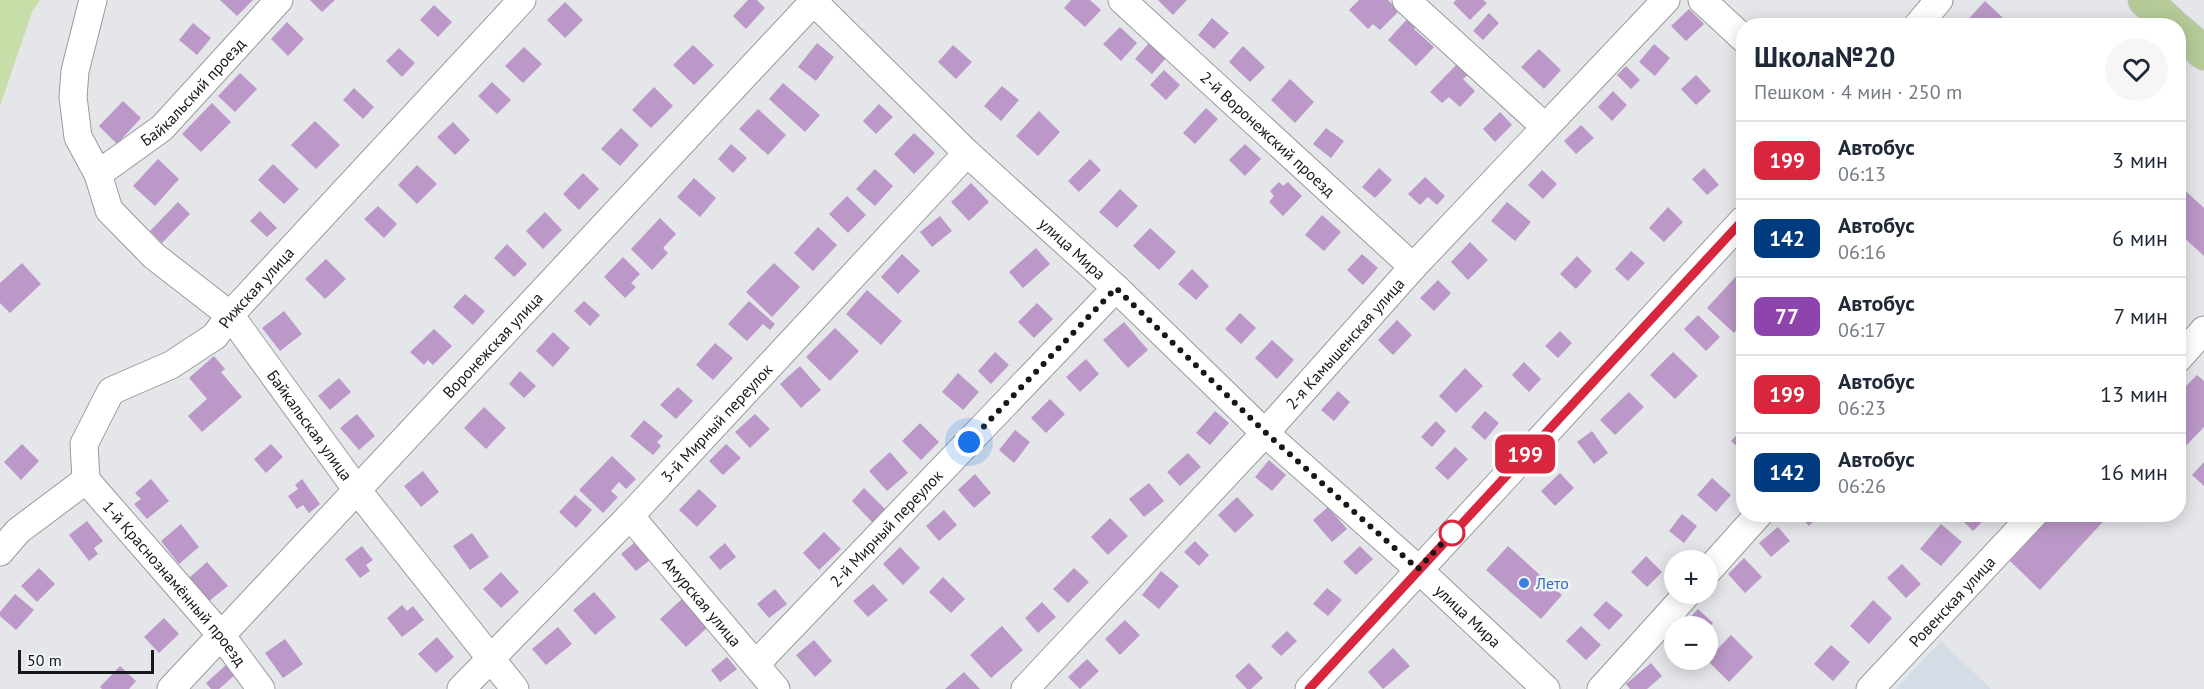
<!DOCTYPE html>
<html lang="ru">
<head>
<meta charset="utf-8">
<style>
	body { margin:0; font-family:"PT Sans",sans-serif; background:#f6f6f7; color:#1f2937; height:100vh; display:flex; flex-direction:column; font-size:22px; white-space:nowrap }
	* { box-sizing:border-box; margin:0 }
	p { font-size:20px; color:#747a83 }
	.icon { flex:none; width:33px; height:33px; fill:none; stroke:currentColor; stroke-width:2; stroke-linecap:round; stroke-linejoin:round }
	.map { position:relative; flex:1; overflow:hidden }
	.panel { position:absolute; left:1736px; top:18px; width:450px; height:504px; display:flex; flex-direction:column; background:#fff; border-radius:24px; box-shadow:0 3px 15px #0003 }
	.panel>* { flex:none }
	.badge { padding:0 12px; border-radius:9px; font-size:21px; line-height:39px }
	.controls { position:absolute; left:1664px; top:550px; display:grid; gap:12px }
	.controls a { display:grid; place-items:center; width:54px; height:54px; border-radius:50%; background:#fff; box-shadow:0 3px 15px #0003; font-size:30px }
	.scale { position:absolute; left:18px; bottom:15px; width:136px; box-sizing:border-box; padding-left:6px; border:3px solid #171819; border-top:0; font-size:16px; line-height:21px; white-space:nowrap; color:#171819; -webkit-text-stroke:4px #f1f4f7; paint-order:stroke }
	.you { position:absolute; width:30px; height:30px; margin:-15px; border:4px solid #fff; border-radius:50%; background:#1a73e8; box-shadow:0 0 0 9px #1a73e833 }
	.map>.badge { position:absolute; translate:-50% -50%; box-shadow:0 0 0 3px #fff }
	.round { display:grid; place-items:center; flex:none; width:63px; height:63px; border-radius:32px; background:#f6f6f7 }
	.headline { display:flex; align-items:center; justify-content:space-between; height:102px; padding:0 18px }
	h1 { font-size:28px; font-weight:800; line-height:45px }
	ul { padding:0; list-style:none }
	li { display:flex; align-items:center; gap:18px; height:78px; padding:0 18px; border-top:2px solid #e0e1e3 }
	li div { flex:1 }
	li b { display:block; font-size:22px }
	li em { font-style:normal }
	li .badge { min-width:66px; font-weight:700; text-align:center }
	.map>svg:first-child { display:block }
</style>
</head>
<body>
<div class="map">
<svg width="2204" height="689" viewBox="0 0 2204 689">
	<rect width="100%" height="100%" fill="#e4e6ea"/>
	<path fill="#d4dce5" d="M1941,641L1991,689H1896Z"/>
	<path fill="#c8dea8" d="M0,0H40L32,12L0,106Z"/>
	<path fill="#bb98c7" d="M220,0H253L237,16Z
		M310,0H335L322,12Z
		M748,0H757L765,8L746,29L733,16Z
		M1071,0H1090L1101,10L1085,27L1064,8Z
		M1158,0H1187L1173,15Z
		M1359,0H1388L1399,11L1380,30L1373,24L1368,29L1349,10Z
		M1456,0H1483L1487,3L1470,20L1453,3Z
		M1985,1L2001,16L2011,26H1962Z
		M565,2L583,20L565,38L547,20Z
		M434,5L452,22L438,37L420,20Z
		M1689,9L1704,24L1686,41L1671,26Z
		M1489,13L1499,23L1483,40L1473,31Z
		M1410,16L1419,24L1414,29L1434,47L1416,66L1388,40Z
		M1212,18L1229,33L1214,49L1198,35Z
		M287,22L304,39L288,56L271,39Z
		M193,23L211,38L197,55L179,40Z
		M1120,27L1137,43L1121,61L1103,44Z
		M817,43L834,57L816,81L798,67Z
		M1149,43L1166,58L1152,74L1135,59Z
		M1654,44L1670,58L1655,76L1639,62Z
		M693,45L714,65L694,85L673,65Z
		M953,45L972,62L956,79L938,62Z
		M1243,46L1265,67L1250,82L1229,62Z
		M524,47L542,64L523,83L505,66Z
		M399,48L415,63L402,77L386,61Z
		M1539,49L1561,70L1544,89L1521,67Z
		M1457,64L1468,75L1463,79L1475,91L1460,107L1449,97L1442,103L1430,92Z
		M1626,66L1640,80L1631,89L1617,75Z
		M1164,70L1180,85L1166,100L1150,85Z
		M240,73L257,89L235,112L218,96Z
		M1696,75L1711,91L1696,105L1681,89Z
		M1290,79L1314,102L1295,123L1271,100Z
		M492,82L511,100L497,114L478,96Z
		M783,83L820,115L805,132L769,99Z
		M1002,86L1019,100L1001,121L984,106Z
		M654,87L673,106L651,128L632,110Z
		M354,88L374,107L363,119L343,100Z
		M1613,91L1627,105L1612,121L1598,107Z
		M123,101L141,118L117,144L99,126Z
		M212,103L231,122L201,152L182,134Z
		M879,104L893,117L876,134L863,121Z
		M1206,108L1218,119L1195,144L1183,133Z
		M758,109L786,135L768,155L739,129Z
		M1039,111L1060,132L1038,156L1016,136Z
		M1500,112L1512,125L1495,142L1483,129Z
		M315,121L340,145L316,169L291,145Z
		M453,122L470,140L455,155L437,137Z
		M1581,125L1594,138L1576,154L1564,141Z
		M621,128L639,145L620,166L601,149Z
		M1326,128L1344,141L1331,158L1313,144Z
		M914,133L935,153L914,174L894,154Z
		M731,144L747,158L733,173L718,159Z
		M1245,144L1261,159L1245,176L1229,160Z
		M158,159L179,179L155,206L133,186Z
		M1090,159L1101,170L1079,192L1068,181Z
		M273,164L299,189L284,204L258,180Z
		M417,165L437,184L417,204L398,185Z
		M1379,168L1392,180L1375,198L1362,187Z
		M1704,168L1719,185L1707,195L1692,179Z
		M875,169L893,186L875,206L856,189Z
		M1542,170L1557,184L1543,199L1528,185Z
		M583,173L599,189L579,210L563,194Z
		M1425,177L1445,196L1437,205L1428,197L1420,205L1408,194Z
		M694,178L716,198L700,217L677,197Z
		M1279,182L1283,186L1288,182L1302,196L1283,216L1269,202L1274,196L1270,191Z
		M971,183L989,202L969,221L951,202Z
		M2178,184L2204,208V256L2178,232Z
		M1120,189L1138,206L1117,228L1099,212Z
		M847,196L866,215L848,233L829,214Z
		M178,202L190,214L162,243L150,231Z
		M1507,202L1531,222L1515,241L1491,221Z
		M378,206L397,224L384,238L364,219Z
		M1668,207L1683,222L1664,242L1649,228Z
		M260,211L277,228L267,237L250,221Z
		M545,212L562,230L543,249L526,231Z
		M1322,215L1341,232L1324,251L1305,235Z
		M940,216L952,231L932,247L920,232Z
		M660,218L676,234L663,248L668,253L652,270L631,249Z
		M818,227L837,245L813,271L794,253Z
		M1150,228L1176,252L1159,270L1133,246Z
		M1470,242L1488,260L1468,280L1451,262Z
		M507,244L527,264L514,277L494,258Z
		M1036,248L1050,264L1023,288L1009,272Z
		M1631,251L1645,263L1628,281L1615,269Z
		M902,254L920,271L898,294L881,277Z
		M1362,254L1378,268L1363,285L1347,270Z
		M1577,256L1592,271L1576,289L1560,274Z
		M623,257L640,274L631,283L636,287L625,298L604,277Z
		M326,259L346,279L325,299L305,279Z
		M22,263L41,284L10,313L0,303V283Z
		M774,263L800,287L772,317L746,292Z
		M1192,269L1209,286L1196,300L1178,284Z
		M1740,272L1743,275V322L1734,333L1707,308Z
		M1438,280L1451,293L1434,311L1420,298Z
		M867,290L902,321L881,345L846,314Z
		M465,294L485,311L473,325L453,307Z
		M584,301L600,315L590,326L574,311Z
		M749,301L775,324L770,330L763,324L747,341L728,324Z
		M1037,303L1053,319L1034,338L1018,322Z
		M284,311L302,334L280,351L262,328Z
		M1240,313L1256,328L1241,344L1225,329Z
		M1698,315L1720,337L1706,351L1684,329Z
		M1397,320L1412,335L1393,355L1378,340Z
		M1124,322L1148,350L1128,368L1103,340Z
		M835,328L859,351L830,381L806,357Z
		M434,329L452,346L433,365L428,360L424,365L410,352Z
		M1560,331L1572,343L1558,358L1545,346Z
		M553,332L570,348L553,367L536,351Z
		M1272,340L1294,360L1277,379L1255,358Z
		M715,343L733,358L713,380L696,365Z
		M995,352L1009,365L991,384L978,371Z
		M1673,352L1698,376L1675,399L1650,375Z
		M214,356L225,369L221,372L242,397L202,432L188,416L207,399L189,378Z
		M1086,359L1099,374L1080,392L1066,377Z
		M1524,362L1541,379L1529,392L1512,375Z
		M800,366L821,390L801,408L780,384Z
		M1465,368L1483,386L1456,413L1439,396Z
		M520,371L536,386L524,398L509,384Z
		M958,373L979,392L963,410L942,392Z
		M2197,375L2204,381V427L2178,454V394Z
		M339,378L351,392L330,410L318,396Z
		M678,387L693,401L676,419L660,405Z
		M1338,391L1350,402L1334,421L1321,410Z
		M1629,392L1644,407L1615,435L1600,420Z
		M1050,399L1065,414L1046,433L1031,418Z
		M484,407L506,428L486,449L464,428Z
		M1215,411L1229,423L1210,445L1196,433Z
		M1485,411L1499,423L1485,440L1471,427Z
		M357,414L375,436L359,450L340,428Z
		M755,414L770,429L750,448L735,432Z
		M644,420L663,436L657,442L661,446L653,455L630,436Z
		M1436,421L1446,431L1432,447L1421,437Z
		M920,423L939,442L921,460L902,441Z
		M1743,428V452L1731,441Z
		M1015,430L1030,442L1014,463L999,450Z
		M1592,431L1608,453L1594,464L1577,442Z
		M22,444L39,461L21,480L4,462Z
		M271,444L283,457L266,473L254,459Z
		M726,444L741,458L723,475L709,461Z
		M1455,447L1468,459L1448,480L1435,468Z
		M890,452L908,473L887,491L869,471Z
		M1188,453L1201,467L1180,486L1167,472Z
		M612,456L636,479L626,489L619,482L611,491L618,497L603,513L579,490Z
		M1269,460L1286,475L1272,491L1255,477Z
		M2204,462V486L2192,475Z
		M423,471L439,492L421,507L404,486Z
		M1560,473L1574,488L1555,506L1541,491Z
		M975,474L991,493L974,508L958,490Z
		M1712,478L1731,495L1716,512L1697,495Z
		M151,479L169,501L147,519L134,504L141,499L135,493Z
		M302,479L320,504L309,513L303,505L297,509L288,496L298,489L295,485Z
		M1149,483L1164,501L1144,517L1129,499Z
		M864,488L886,510L873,523L852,501Z
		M699,489L717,506L697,527L679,510Z
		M575,495L592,510L576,528L559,512Z
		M1237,497L1254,515L1235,533L1218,515Z
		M1328,507L1347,529L1332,542L1313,520Z
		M944,510L957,525L939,541L926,526Z
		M1682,514L1697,526L1684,543L1669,531Z
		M1798,514H1820L1809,526Z
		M1956,514H1990L1973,531Z
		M2053,514H2110L2040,590L2010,561Z
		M1110,518L1128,536L1108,555L1091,537Z
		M87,521L103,541L94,548L98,554L89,561L69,535Z
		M181,524L199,547L179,564L161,541Z
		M1941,524L1962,542L1941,566L1920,549Z
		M1778,527L1790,541L1771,557L1759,543Z
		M824,532L841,549L819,570L803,553Z
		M472,533L489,557L470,570L453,546Z
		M1195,541L1209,555L1199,566L1184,552Z
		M635,542L650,560L636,571L621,554Z
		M725,543L736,557L720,570L709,557Z
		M362,546L373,560L366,565L370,571L360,578L345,559Z
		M1360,546L1373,559L1356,575L1343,562Z
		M1508,546L1562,595L1541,619L1486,570Z
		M900,547L920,568L903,585L883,564Z
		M1646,556L1662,572L1647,587L1631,572Z
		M1744,558L1762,577L1745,593L1728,574Z
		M207,562L228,586L209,601L189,578Z
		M1902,564L1921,584L1906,598L1887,578Z
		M39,568L55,584L37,602L21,586Z
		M1074,568L1089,582L1068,603L1053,589Z
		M1161,571L1179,586L1159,609L1142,595Z
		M501,572L519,592L501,608L483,589Z
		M943,577L965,599L951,613L929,592Z
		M873,584L888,600L868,617L853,601Z
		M1327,588L1342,600L1328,616L1313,604Z
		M775,589L787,604L769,618L757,604Z
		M594,592L616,617L595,635L573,610Z
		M15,594L34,610L16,630L0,616V612Z
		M682,599L708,627L686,647L660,619Z
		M1873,600L1892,618L1869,644L1850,626Z
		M1606,601L1623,615L1609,630L1593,615Z
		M1042,602L1056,617L1038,633L1025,618Z
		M402,605L407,611L413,606L424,620L402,637L387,618Z
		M1698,609L1713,623L1707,629V627H1690L1685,623Z
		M164,618L179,634L159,653L144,637Z
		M1125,620L1140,635L1120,655L1105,639Z
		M1002,626L1023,650L991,678L970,655Z
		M1581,626L1601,645L1586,660L1566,641Z
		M558,627L572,644L546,665L532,649Z
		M1287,631L1297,641L1281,656L1271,646Z
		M1731,635L1753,657L1729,682L1707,660Z
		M437,637L454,657L436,673L418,654Z
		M285,639L303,664L283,678L265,653Z
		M814,640L832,661L815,677L796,655Z
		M1831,645L1850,662L1833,681L1814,664Z
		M1393,648L1410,666L1383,689L1368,672Z
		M727,657L737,669L720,682L711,670Z
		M1087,659L1099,671L1080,689L1068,677Z
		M1249,663L1263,678L1251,689H1247L1235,676Z
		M1651,663L1662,676L1647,689H1630L1626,684Z
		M227,664L236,674L219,689H211L206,683Z
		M120,666L136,681L129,689H102L100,687Z
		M964,672L980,689H945Z"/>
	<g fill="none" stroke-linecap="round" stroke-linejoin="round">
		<defs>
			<g id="minor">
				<path id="s1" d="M93,0L75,71L73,97L78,137L98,174L109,210L154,256L230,315L357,490L515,689"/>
				<path id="s2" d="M812,0L967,153L1116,288L1265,433L1418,569L1546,689"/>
				<path id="s3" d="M1122,0L1413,267"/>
				<path d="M1406,0L1544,126"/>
				<path d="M1702,0L1743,38"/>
				<path d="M1917,26L1939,0"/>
				<path id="s4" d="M98,174L162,128L279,0"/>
				<path d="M2178,359L2204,330"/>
				<path id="s5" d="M86,480L221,635L261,689"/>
				<path id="s6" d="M630,516L776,689"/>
				<path id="s7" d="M0,552L18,531L86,480L84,444L111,391L171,365L215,336L230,315L522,0"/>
				<path d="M1707,572L1759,514"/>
				<path id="s8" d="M756,664L1116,288"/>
				<path id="s9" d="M171,689L815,0"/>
				<path id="s10" d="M461,689L630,516L967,153"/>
				<path id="s11" d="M1025,689L1265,433L1413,267L1666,0"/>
				<path d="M1309,689L1743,220"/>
				<path d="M1601,689L1687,594"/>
				<path id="s12" d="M1870,689L2034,514"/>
			</g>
			<path id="major" d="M2145,0L2173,26
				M2178,30L2204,53"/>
		</defs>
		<use href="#minor" stroke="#989a9d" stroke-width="29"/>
		<use href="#major" stroke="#c3c3c3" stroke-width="35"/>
		<use href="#minor" stroke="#fff" stroke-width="27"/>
		<use href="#major" stroke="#b6ca98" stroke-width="33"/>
	</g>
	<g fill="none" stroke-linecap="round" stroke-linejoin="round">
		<defs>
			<path id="line" d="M1309,689L1743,220"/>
		</defs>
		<use href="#line" stroke="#fff" stroke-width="14"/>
		<use href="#line" stroke="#d7263d" stroke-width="9"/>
		<path stroke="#171819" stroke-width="6" stroke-dasharray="0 10.8" d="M969,442L1116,288L1265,432L1418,569L1452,533"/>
	</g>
	<circle fill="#fff" stroke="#d7263d" stroke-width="3" cx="1452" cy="533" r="12"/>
	<circle fill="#3f7fe0" stroke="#f1f4f7" stroke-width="2" cx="1524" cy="583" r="6"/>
	<g text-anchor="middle" stroke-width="5" stroke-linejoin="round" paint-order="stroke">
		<g font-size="16" fill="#171819" stroke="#f1f4f7">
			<text dy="6" stroke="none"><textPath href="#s4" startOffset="126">Байкальский проезд</textPath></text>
			<text dy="6" stroke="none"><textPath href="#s3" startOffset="198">2-й Воронежский проезд</textPath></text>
			<text dy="6" stroke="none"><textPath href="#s2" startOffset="360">улица Мира</textPath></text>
			<text dy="6" stroke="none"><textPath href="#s7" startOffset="390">Рижская улица</textPath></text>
			<text dy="6" stroke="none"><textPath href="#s9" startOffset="471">Воронежская улица</textPath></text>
			<text dy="6" stroke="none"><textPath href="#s11" startOffset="471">2-я Камышенская улица</textPath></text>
			<text dy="6" stroke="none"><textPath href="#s10" startOffset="369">3-й Мирный переулок</textPath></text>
			<text dy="6" stroke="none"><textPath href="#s1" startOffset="516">Байкальская улица</textPath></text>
			<text dy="6" stroke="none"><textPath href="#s8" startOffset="188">2-й Мирный переулок</textPath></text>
			<text dy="6" stroke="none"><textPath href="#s5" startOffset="136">1-й Краснознамённый проезд</textPath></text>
			<text dy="6" stroke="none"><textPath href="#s6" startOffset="112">Амурская улица</textPath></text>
			<text dy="6" stroke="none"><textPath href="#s12" startOffset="120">Ровенская улица</textPath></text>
			<text dy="6" stroke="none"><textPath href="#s2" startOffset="900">улица Мира</textPath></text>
		</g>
		<g font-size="16" fill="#366cbe" stroke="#f1f4f7" text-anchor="start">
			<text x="1536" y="589">Лето</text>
		</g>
	</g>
</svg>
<div class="controls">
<a>+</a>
<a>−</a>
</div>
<div class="scale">50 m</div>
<div class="you" style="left:969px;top:442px"></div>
<b class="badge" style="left:1525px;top:454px;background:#d7263d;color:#fff">199</b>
<section class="panel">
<div class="headline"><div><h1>Школа№20</h1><p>Пешком · 4 мин · 250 m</p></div><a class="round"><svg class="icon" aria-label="heart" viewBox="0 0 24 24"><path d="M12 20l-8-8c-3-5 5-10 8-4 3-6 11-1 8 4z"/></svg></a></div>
<ul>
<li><span class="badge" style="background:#d7263d;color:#fff">199</span><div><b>Автобус</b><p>06:13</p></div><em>3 мин</em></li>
<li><span class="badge" style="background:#003b80;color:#fff">142</span><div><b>Автобус</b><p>06:16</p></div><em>6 мин</em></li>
<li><span class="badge" style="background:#8e44ad;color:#fff">77</span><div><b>Автобус</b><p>06:17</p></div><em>7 мин</em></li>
<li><span class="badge" style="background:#d7263d;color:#fff">199</span><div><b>Автобус</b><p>06:23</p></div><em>13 мин</em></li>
<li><span class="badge" style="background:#003b80;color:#fff">142</span><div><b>Автобус</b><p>06:26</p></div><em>16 мин</em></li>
</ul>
</section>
</div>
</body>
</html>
